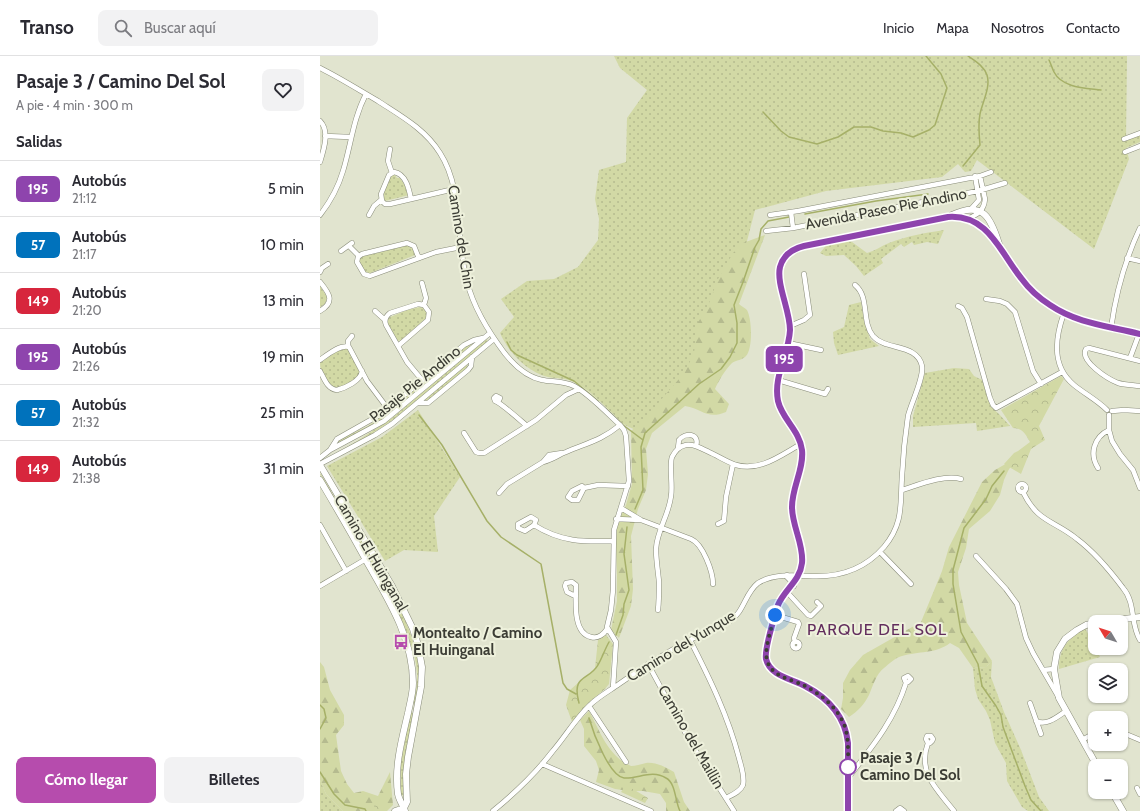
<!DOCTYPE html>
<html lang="es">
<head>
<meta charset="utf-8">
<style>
	body { margin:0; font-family:Cabin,sans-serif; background:#f2f2f3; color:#2b2b33; height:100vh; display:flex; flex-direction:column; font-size:15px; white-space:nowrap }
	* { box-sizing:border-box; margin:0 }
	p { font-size:13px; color:#7c7c81 }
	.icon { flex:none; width:22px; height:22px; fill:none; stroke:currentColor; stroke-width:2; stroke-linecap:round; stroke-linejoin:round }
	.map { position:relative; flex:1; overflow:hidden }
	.side { display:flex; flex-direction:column; background:#fff; width:320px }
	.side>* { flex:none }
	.badge { padding:0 8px; border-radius:6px; font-size:14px; line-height:26px }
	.needle { width:26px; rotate:309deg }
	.buttons { position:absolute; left:768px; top:559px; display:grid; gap:8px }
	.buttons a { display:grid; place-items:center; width:40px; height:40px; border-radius:8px; background:#fff; box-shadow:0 1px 3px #0004; font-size:20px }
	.you { position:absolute; width:20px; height:20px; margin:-10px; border:3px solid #fff; border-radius:50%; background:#1a73e8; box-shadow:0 0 0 6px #1a73e833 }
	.map>.badge { position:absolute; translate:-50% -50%; box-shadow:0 0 0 2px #fff }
	h2 { padding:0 16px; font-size:15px; line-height:36px }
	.round { display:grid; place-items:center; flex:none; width:42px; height:42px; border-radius:8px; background:#f2f2f3 }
	.summary { display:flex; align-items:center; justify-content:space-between; height:68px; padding:0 16px }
	h1 { font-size:19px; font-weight:700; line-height:30px }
	.button { display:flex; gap:8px; margin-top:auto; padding:8px 16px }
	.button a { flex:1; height:46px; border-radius:8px; background:#b64cad; color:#fff; font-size:16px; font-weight:700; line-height:46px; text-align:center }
	.button a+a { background:#f2f2f3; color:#2b2b33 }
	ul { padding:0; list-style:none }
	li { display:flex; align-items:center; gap:12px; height:56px; padding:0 16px; border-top:1px solid #e1e1e2 }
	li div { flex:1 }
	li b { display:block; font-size:15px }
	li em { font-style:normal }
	li .badge { min-width:44px; font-weight:700; text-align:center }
	header { display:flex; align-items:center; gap:24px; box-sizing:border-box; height:56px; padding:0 20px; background:#fff; border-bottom:1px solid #e1e1e2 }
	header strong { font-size:19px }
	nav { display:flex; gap:22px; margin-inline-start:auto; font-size:14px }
	.search { width:280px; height:36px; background:#f2f2f3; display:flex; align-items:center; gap:10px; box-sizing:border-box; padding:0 14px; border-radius:8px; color:#7c7c81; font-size:15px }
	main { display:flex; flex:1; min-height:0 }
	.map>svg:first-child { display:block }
</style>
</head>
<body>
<header>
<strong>Transo</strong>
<div class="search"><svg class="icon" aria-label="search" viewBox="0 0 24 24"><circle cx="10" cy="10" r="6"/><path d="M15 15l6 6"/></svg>Buscar aquí</div>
<nav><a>Inicio</a><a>Mapa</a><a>Nosotros</a><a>Contacto</a></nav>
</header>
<main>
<section class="side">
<div class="summary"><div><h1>Pasaje 3 / Camino Del Sol</h1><p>A pie · 4 min · 300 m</p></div><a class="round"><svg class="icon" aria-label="heart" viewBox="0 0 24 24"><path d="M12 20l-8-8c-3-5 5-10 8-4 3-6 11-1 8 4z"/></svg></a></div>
<h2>Salidas</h2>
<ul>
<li><span class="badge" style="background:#8e44ad;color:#fff">195</span><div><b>Autobús</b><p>21:12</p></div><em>5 min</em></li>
<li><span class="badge" style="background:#0072bc;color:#fff">57</span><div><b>Autobús</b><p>21:17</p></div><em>10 min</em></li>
<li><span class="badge" style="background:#d7263d;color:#fff">149</span><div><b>Autobús</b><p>21:20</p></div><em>13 min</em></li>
<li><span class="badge" style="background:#8e44ad;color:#fff">195</span><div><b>Autobús</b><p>21:26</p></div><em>19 min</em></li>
<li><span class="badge" style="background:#0072bc;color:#fff">57</span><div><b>Autobús</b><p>21:32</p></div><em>25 min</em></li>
<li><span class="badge" style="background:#d7263d;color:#fff">149</span><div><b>Autobús</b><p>21:38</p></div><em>31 min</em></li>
</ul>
<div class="button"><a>Cómo llegar</a><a>Billetes</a></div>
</section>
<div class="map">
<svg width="820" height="755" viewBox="0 0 820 755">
	<defs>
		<pattern id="grass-dots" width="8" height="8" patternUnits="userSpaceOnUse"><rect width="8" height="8" fill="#d2d9a5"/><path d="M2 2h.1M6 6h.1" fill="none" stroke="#b5bb8f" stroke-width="1.8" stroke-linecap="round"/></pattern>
		<pattern id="forest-firs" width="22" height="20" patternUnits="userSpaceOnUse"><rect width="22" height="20" fill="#d2d9a5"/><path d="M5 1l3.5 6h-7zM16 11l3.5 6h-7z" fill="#b5bb8f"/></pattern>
		<pattern id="park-crowns" width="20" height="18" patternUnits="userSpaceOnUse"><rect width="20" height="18" fill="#d2d9a5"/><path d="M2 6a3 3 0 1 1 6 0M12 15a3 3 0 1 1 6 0" fill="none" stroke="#b5bb8f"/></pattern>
	</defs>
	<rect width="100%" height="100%" fill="#e1e4cf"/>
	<path fill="url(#grass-dots)" d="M294,0H807L806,85L820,79V86L806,92L809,103L774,193L657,104L651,115L645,116L638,108L622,121L506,135L435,154L426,189L412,281L316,374C311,372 306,370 302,367C298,364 295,359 291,356C282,347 269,334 258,328C249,322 239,323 228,321C207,316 188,296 180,277L194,261L181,243L207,225L234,223L258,211L278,184L279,163L275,143L279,114L306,106L307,62L327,34L300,12Z
		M74,118L77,122H80L86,131L89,139L65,145C61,137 67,128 70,120Z
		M624,174L618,188L607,186L594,189L592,186L584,191L581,188L561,203L563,207L544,220L536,210L524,199L506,200L500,197L508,187L522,184L532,186L547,197C555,195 561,190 569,187C587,180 605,177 624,174Z
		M88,189L93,190L95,199L50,217L46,218L39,206V203L41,201Z
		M0,230L7,241L5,248L0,251Z
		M541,246L544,264L550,283L559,290L518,299L514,287L513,276L524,271L529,249Z
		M100,251L105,253L107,259L105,263L82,284L77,285L68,269L67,264L68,262L87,254Z
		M166,283L168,285L79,360L50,379L6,403L37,385L72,362Z
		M155,286L62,364L16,389L17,385L48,370L65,358L146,290Z
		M22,292L28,293L40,317C37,324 23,331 15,332C8,327 0,316 0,307Z
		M148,307L146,314L108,345L102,346Z
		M634,312L649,313L654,320L662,324L671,351L679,358L690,370L657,375L656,367L593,371V360L605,317Z
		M98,354L140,421L114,460L118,496L84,494L65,505L7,410L62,381Z
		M0,418H1L18,447L24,454L74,539L72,542Z
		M77,550H79C88,571 98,593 100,616C100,626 98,636 96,646L94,648L93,646C95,639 97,631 97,624C98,600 86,573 75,552Z
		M765,572L780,601L739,613C739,592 748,583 765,572Z
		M672,605L671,621L684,656L701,694L719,741L729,755H708L702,751L687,725L686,707L675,687L670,664L666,655L658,643L655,633L653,612L666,611Z
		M90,657H93L94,658L84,739L81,740V706Z
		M0,724L6,738L23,755H0Z"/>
	<path fill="url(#forest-firs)" d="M445,179L419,248C421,250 425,252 427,254C432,263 433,292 426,300C423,304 416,304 412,307C405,314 399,324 395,333L409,348L406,356C387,364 383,353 365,350L332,377L326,393L328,418L326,434L318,453L311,480L313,533L311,550L299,582L291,574L297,545V519L296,488L297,469L306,449L312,428L311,375L327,360L365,316L374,297L376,282L374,273L388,250L398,223L413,197L423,187Z
		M696,402L688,415L684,424L680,439L670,455L649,473L646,492L638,516L639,529L647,567L672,605L666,611L653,612L639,592L630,587C616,598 598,595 582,600C576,601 569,608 564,612C556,618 553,630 549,639C544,649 538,655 529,661L521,653L523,642V627L530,614L543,599L601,566L622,515L629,491L662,426L675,414Z
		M0,606L4,611L10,634L24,659V669L16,679L21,715L27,728L34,737L43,735L58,740L70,716L73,749L67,755H23L6,738L0,724Z
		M269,655C279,673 286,695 305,707C307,708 309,709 311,710C315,710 321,708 326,707C336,706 345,711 354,716L364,746L370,755H346V747L340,738L323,735H309L295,733L276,726L279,714L276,705L264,690V673L260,664Z"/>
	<path fill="url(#park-crowns)" d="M741,320L744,323L719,370L725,384L711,393L701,418L684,408L694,397L698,395L710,386C706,379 703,372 693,372L681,354Z
		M286,579L293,588L289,628L285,633L266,649L252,666L246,649L250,634L275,612L278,584Z
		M306,729L328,742L325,747L301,736Z
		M63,745L65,753L63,755H57L52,747Z"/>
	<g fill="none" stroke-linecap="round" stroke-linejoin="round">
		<path stroke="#a6b068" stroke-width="1.5" d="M729,4C731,8 732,12 734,16C742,32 766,32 781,34
			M443,56L461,75L469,81L497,88L518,81L534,71H551L563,75L581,77L593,81L609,74L615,69L627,32L621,18L606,0
			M643,110L660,89C659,79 658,68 660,58C662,47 671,31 667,19C664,10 655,5 648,0
			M485,158L556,145L608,138
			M187,286L191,294L197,299L254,325L278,345
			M286,353L303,369L323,384
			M99,359L122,389L167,465L181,481L221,508L243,627L247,633L256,638
			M684,415L672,430L666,443L644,472L633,514V528L641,576L658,608L662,630L676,650L681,659L683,671L705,730L711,744L721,755
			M315,453L323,434L321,391L325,377L379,328L401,313L410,301L417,287V267L414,249L423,226L435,191L439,184L441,173L448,165L469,161
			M296,579L303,559L304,548L309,534L304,498L307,471
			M259,647C251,618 269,625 278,609C282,602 285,593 289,586
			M0,649L4,653L6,662L0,673
			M269,662C273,676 289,720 304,722C318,723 332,713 346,722C356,727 355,746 360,755
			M0,716L14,738L25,749L45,753L46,755"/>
		<defs>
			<path id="street" d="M0,12C20,22 39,34 58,45C81,60 105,73 120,97C142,131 137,179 145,217C150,243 163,267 178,288C188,303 203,320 222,324C232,326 244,325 254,330C268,337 288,358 300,369L304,374L306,380L309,425L294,474L293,534L291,554L287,571L296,586L293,632
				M0,65C10,75 4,93 0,106
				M5,80L30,81
				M804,83L820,77
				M70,93L68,105L72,117
				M805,96L820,90
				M91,143C89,133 86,118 74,116L69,119L61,138L62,145L65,148H70L134,133
				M651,153L659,144L655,120
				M471,156L473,172
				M0,159C10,146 18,132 23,115C31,89 33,63 46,38
				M49,159L54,150L61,144
				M450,159L478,155L660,120L671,116
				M647,163C657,159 664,155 665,143L660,120
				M446,175L473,172L658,135L685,127
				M29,190L39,200
				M21,195L32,187
				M100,201L98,200L94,190L87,187L42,198L38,201L37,206L44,218L50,220L116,196L141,191
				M807,202L820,205
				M0,216L2,212L8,208
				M0,226C10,238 15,246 0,255
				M102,227L106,242L104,249
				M666,243L680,245L687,248L695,256L713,315L721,328
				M638,250L642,252L647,261L670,342L673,349L676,352L742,316
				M55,255L65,264
				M744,257C735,282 731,310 754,329C765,338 777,344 787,354
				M470,270L484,264L490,259L484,218
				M791,272C796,236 804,206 820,172
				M468,287L501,294
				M28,290V285L32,280
				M78,290L108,264L109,256L104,249L98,248L70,257C66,260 64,264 66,269L87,306L102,324
				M810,302L819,278
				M0,304C7,299 20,288 29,291L47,325L68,353
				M820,305L769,292L766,293C759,305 788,323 798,327C805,329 812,329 820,330
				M0,315C4,322 7,333 17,334C25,332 41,325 42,315
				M458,324L505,338L508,333
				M178,346L180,342L176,340L174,342L175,345C180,346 201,365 207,370
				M97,347H108L148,314L151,310L152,301
				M792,355L804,354L820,355
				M789,359V374L792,385L800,398L813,414L820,432
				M144,377L156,396L159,397H164L216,364L246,339L259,333
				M358,392L359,384C365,376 380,377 376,390
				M10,394L17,383L63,357L144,289L154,284L163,282
				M0,402L10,394L64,365L170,277
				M223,406C232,404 238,399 246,396C267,387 282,384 300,369
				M0,408L55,379L72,368L174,283
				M778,412C769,398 774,381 789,374
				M698 432a4 4 0 1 1 8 0a4 4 0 1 1-8 0Z
				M262,430L264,432L258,444H252L248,441L252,435Z
				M264,432L278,429L308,430
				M582,434C598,429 624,418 641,423
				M703,436C718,467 734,464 757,483C773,495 791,516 803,532C816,547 810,568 820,584
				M179,437L187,428L223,406L229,399L242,397
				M301,452L321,464L371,483C383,488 393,516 393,528
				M211,461L216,464L214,469L205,475L198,472V468Z
				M296,463L321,464
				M398,468L404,465L406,441L413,408
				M0,469L26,515
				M214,469C241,486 263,486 293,485
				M560,496L591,528
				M656,500L686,533L697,548L706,582L713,597L738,640
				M0,530L46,503
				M467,536L488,559L491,560L501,550L497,546
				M255,540L247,536L245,530L246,527L252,526L256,529C256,543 252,577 271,581C278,583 284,578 287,573
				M338,554C339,545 339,535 339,526C338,515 336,504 336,493C337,474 349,459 351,440C353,430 349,409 352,401C355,395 360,390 366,389C374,388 381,392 389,396C398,400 407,406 416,409C440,416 461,399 481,388
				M455,559L478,566L479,568L474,582L475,586
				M370,584C390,623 408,660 419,702C421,710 425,721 423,729C420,736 412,739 406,742
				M472.5 589a3.5 3.5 0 1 1 7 0a3.5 3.5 0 1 1-7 0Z
				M328,608L372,689L414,755
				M723,614L734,613
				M710,647L721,678
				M269,650L306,706
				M716,665C727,670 737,661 746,655
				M801,676L820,684
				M762,684L775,677
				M608,687H610L612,685L613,683L611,680H607L606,683L608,687C597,717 617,733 634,755
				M222,708L331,755
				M528,722C552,691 574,665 586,627L584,622L588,620L591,623L588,626L586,627
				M817,732L820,738
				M173,755C195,737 215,718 232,696C245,681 256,662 270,649C278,641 289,635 299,628C322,612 345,597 370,584C383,577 397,573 410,565C424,556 425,537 438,527C452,518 473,519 488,520C517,522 544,514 564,491C584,467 580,448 582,420C583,400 585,380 588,360C591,347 604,322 602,310C597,287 566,295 553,280C541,265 550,241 535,229
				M576,755L580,752L584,755"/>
			<path id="secondary" d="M632,159C663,144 671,162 679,188
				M0,409L72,530L93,573L98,589L102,611L101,631L88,701L86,718L87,746L84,752
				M0,424C16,451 32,478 47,506C68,543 93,582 93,627C93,637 90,647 88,657C82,683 74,711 78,738C79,744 83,749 85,755
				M467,520L471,524L473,530
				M781,566L820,561
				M775,567L766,569L757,574L745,583L737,596L734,613L739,642L777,710
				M792,736L803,755
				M75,755L84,752
				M528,755V687C525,661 508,642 485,630C472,623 450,620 446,603C444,593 455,560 458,549C465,533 480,525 482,507C484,489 472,470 472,451C472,431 484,413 482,394C480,375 462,363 458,345C453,320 470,298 470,274C470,255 456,227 460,211C463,200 473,193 484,190L628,161C665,158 680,195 699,220C708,231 719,241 730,249C757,267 789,271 820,278"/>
		</defs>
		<use href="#street" stroke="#898c79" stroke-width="5.5"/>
		<use href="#secondary" stroke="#898c79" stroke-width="7"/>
		<use href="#street" stroke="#fff" stroke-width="4.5"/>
		<use href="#secondary" stroke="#fff" stroke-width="6"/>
	</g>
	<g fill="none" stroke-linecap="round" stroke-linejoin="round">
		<defs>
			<path id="line" d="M528,755V687C525,660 508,642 485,630C472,623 450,620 446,603C444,593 455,559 458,549C465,533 480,525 482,507C484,489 472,470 472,451C472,431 484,413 482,394C480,375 462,363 458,345C453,320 469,298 470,274C470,254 456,228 460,211C463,200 472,193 484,190L628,161C668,158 680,196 701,222C709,233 719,242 730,249C758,268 789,270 820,278"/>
		</defs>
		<use href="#line" stroke="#fff" stroke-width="9"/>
		<use href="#line" stroke="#8e44ad" stroke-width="6"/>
		<path stroke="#3c3d35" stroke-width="4" stroke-dasharray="0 7.2" d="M455,559C452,571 444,592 447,604C451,621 472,623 485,630C502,639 519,653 525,671C529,684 528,698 528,711"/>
	</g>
	<defs>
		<symbol id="bus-bare" viewBox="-9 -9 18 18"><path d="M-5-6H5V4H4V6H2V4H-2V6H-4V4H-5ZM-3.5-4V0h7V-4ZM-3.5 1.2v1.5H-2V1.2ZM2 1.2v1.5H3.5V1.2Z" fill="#b64cad" stroke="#eef1dc" stroke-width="2.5" paint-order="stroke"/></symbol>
	</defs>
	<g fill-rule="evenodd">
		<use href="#bus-bare" x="70" y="575" width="22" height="22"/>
	</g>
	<circle fill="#fff" stroke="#8e44ad" stroke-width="2" cx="528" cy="711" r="8"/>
	<g text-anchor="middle" stroke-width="4" stroke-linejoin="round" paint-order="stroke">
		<g font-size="15" fill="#3c3d35" stroke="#eef1dc">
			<text transform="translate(566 153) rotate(-11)" y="5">Avenida Paseo Pie Andino</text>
			<text transform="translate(141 181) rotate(81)" y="5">Camino del Chin</text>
			<text transform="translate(95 328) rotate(-39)" y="5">Pasaje Pie Andino</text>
			<text transform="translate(51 497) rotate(60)" y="5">Camino El Huinganal</text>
			<text transform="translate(361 590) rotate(-31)" y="5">Camino del Yunque</text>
			<text transform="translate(371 681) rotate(60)" y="5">Camino del Maillin</text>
		</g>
		<g font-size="15" font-weight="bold" fill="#3c3d35" stroke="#eef1dc" text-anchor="start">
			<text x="93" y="582">Montealto / Camino<tspan x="93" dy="17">El Huinganal</tspan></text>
		</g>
		<g font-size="15" font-weight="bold" fill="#3c3d35" stroke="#eef1dc" text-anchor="start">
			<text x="540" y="707">Pasaje 3 /<tspan x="540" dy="17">Camino Del Sol</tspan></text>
		</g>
		<g font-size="16" letter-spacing="1" fill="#622d5d" stroke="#eef1dc">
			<text x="557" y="579">PARQUE DEL SOL</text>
		</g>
	</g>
</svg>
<div class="buttons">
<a><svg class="needle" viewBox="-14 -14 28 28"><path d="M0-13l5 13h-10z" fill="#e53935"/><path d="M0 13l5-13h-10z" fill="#7c7c81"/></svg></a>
<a><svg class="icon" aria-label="layers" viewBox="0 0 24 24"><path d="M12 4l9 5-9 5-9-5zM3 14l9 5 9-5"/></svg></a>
<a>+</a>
<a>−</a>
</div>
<div class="you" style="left:455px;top:559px"></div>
<b class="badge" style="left:464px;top:303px;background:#8e44ad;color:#fff">195</b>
</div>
</main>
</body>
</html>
